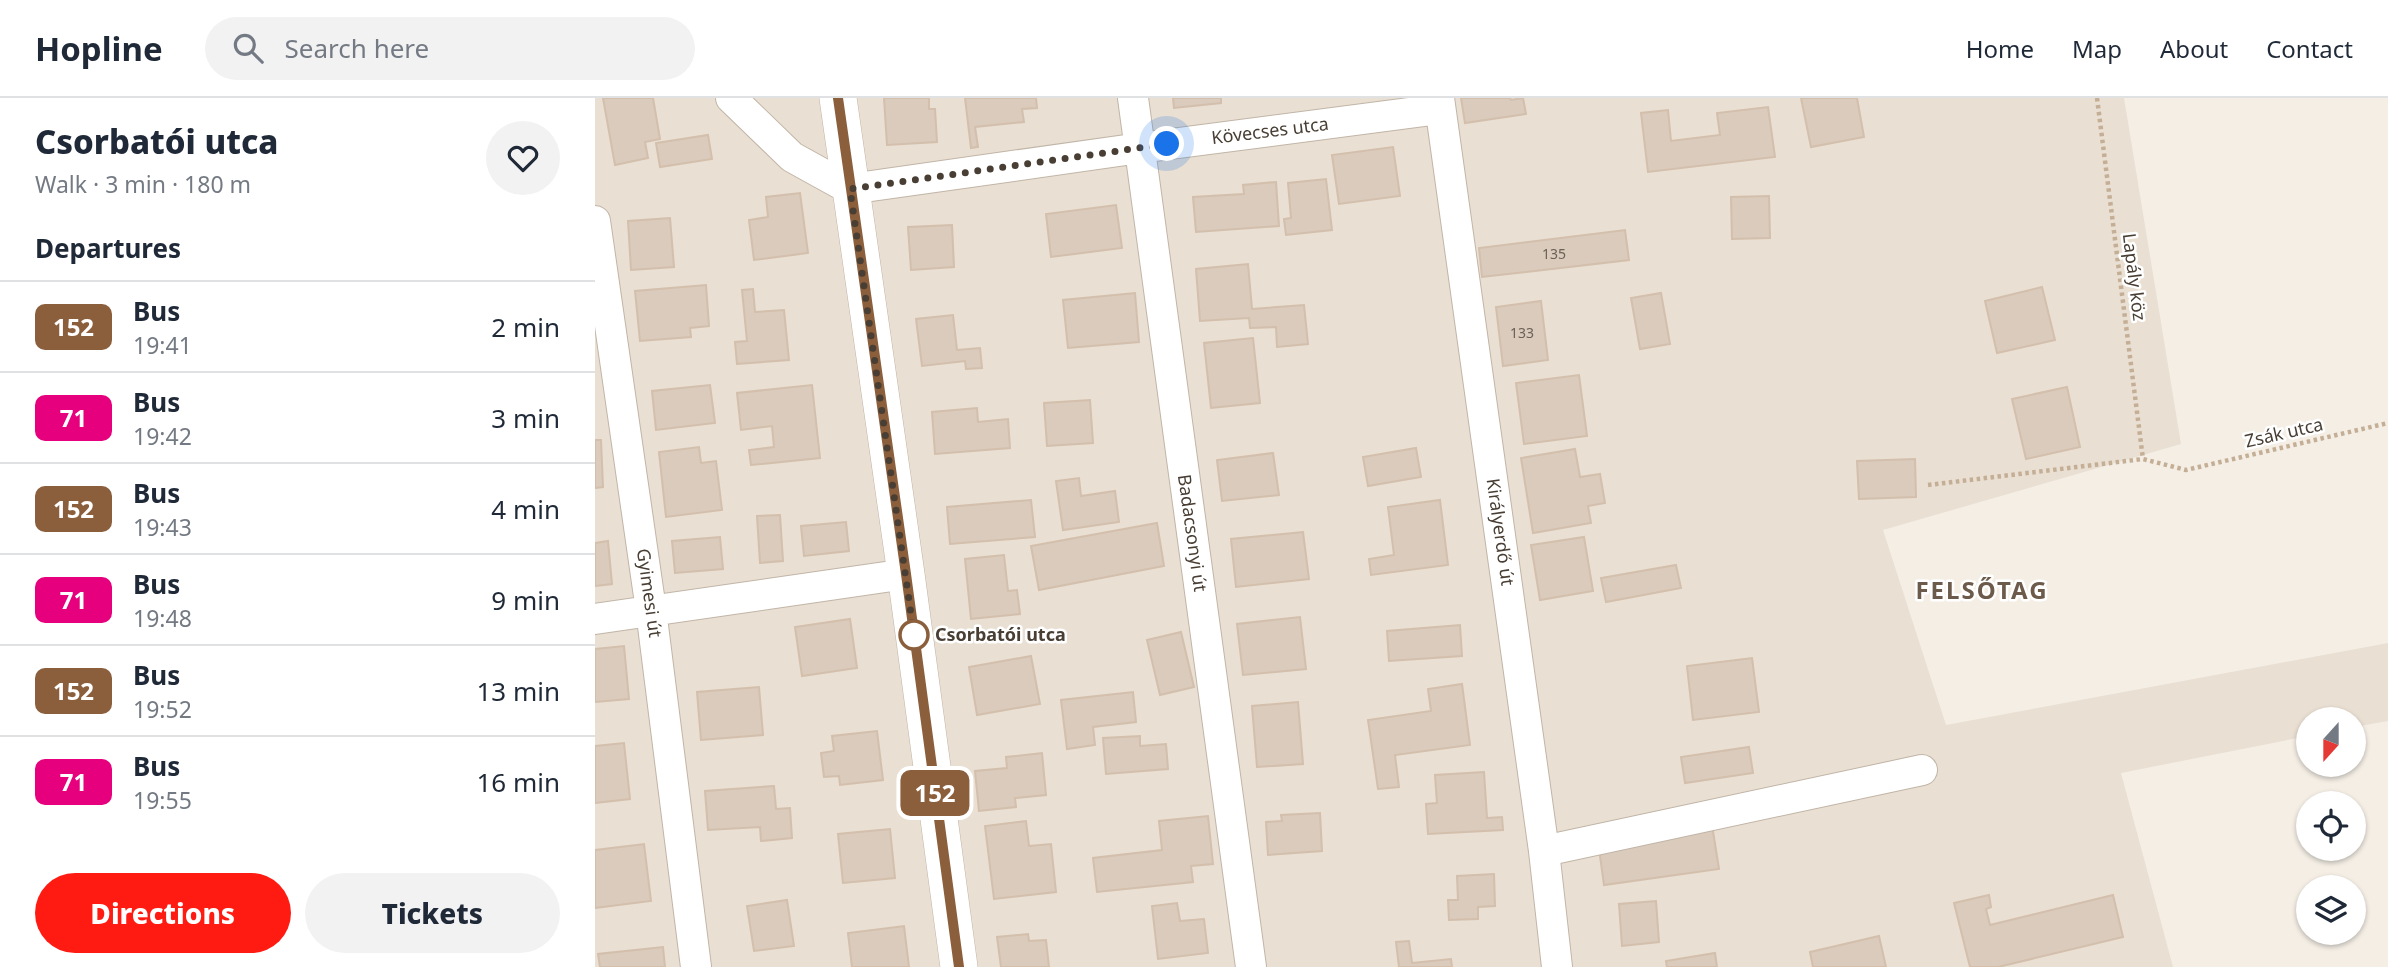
<!DOCTYPE html>
<html lang="en">
<head>
<meta charset="utf-8">
<style>
	body { margin:0; font-family:"Noto Sans",sans-serif; background:#f2f2f3; color:#1f2937; height:100vh; display:flex; flex-direction:column; font-size:26px; white-space:nowrap }
	* { box-sizing:border-box; margin:0 }
	p { font-size:23px; color:#747a83 }
	.icon { flex:none; width:38px; height:38px; fill:none; stroke:currentColor; stroke-width:2; stroke-linecap:round; stroke-linejoin:round }
	.map { position:relative; flex:1; overflow:hidden }
	.details { display:flex; flex-direction:column; background:#fff; width:595px }
	.details>* { flex:none }
	.badge { padding:0 14px; border-radius:10px; font-size:24px; line-height:46px }
	.needle { width:46px; rotate:201deg }
	.tools { position:absolute; left:1701px; top:609px; display:grid; gap:14px }
	.tools a { display:grid; place-items:center; width:70px; height:70px; border-radius:50%; background:#fff; box-shadow:0 2px 5px #0004; font-size:35px }
	.you { position:absolute; width:35px; height:35px; margin:-18px; border:5px solid #fff; border-radius:50%; background:#1a73e8; box-shadow:0 0 0 10px #1a73e833 }
	.map>.badge { position:absolute; translate:-50% -50%; box-shadow:0 0 0 4px #fff }
	h2 { padding:0 35px; font-size:26px; line-height:63px }
	.round { display:grid; place-items:center; flex:none; width:74px; height:74px; border-radius:37px; background:#f2f2f3 }
	.summary { display:flex; align-items:center; justify-content:space-between; height:119px; padding:0 35px }
	h1 { font-size:33px; font-weight:800; line-height:52px }
	.action { display:flex; gap:14px; margin-top:auto; padding:14px 35px }
	.action a { flex:1; height:80px; border-radius:42px; background:#ff1b12; color:#fff; font-size:28px; font-weight:800; line-height:80px; text-align:center }
	.action a+a { background:#f2f2f3; color:#1f2937 }
	ul { padding:0; list-style:none }
	li { display:flex; align-items:center; gap:21px; height:91px; padding:0 35px; border-top:2px solid #e0e1e3 }
	li div { flex:1 }
	li b { display:block; font-size:26px }
	li em { font-style:normal }
	li .badge { min-width:77px; font-weight:700; text-align:center }
	header { display:flex; align-items:center; gap:42px; box-sizing:border-box; height:98px; padding:0 35px; background:#fff; border-bottom:2px solid #e0e1e3 }
	header strong { font-size:33px }
	nav { display:flex; gap:38px; margin-inline-start:auto; font-size:24px }
	.search { width:490px; height:63px; background:#f2f2f3; display:flex; align-items:center; gap:18px; box-sizing:border-box; padding:0 24px; border-radius:38px; color:#747a83; font-size:26px }
	main { display:flex; flex:1; min-height:0 }
	.map>svg:first-child { display:block }
</style>
</head>
<body>
<header>
<strong>Hopline</strong>
<div class="search"><svg class="icon" aria-label="search" viewBox="0 0 24 24"><circle cx="10" cy="10" r="6"/><path d="M15 15l6 6"/></svg>Search here</div>
<nav><a>Home</a><a>Map</a><a>About</a><a>Contact</a></nav>
</header>
<main>
<section class="details">
<div class="summary"><div><h1>Csorbatói utca</h1><p>Walk · 3 min · 180 m</p></div><a class="round"><svg class="icon" aria-label="heart" viewBox="0 0 24 24"><path d="M12 20l-8-8c-3-5 5-10 8-4 3-6 11-1 8 4z"/></svg></a></div>
<h2>Departures</h2>
<ul>
<li><span class="badge" style="background:#8b5e3c;color:#fff">152</span><div><b>Bus</b><p>19:41</p></div><em>2 min</em></li>
<li><span class="badge" style="background:#e6007e;color:#fff">71</span><div><b>Bus</b><p>19:42</p></div><em>3 min</em></li>
<li><span class="badge" style="background:#8b5e3c;color:#fff">152</span><div><b>Bus</b><p>19:43</p></div><em>4 min</em></li>
<li><span class="badge" style="background:#e6007e;color:#fff">71</span><div><b>Bus</b><p>19:48</p></div><em>9 min</em></li>
<li><span class="badge" style="background:#8b5e3c;color:#fff">152</span><div><b>Bus</b><p>19:52</p></div><em>13 min</em></li>
<li><span class="badge" style="background:#e6007e;color:#fff">71</span><div><b>Bus</b><p>19:55</p></div><em>16 min</em></li>
</ul>
<div class="action"><a>Directions</a><a>Tickets</a></div>
</section>
<div class="map">
<svg width="1793" height="869" viewBox="0 0 1793 869">
	<rect width="100%" height="100%" fill="#f4eee5"/>
	<path fill="#e9dfd2" d="M0,0H1529L1586,346L1288,432L1351,627L1793,545V623L1759,629V621H1713V638L1526,675L1578,869H0Z"/>
	<path fill="#dacbbc" stroke="#d3bfac" stroke-width="2" d="M8,0H58L65,41L50,44L53,60L20,67Z
		M289,0H334V11H340L342,44L292,47Z
		M370,0H441L442,10L427,11L429,24L380,29L383,49L376,50Z
		M578,0H626V5L579,10Z
		M866,0H915L916,2L928,0L931,16L870,25Z
		M1206,0H1262L1269,39L1216,49Z
		M1173,9L1180,59L1053,74L1046,15L1073,12L1076,43L1125,37L1122,15Z
		M113,37L117,61L65,69L61,45Z
		M798,49L805,98L744,106L737,57Z
		M731,81L737,132L691,137L689,121L696,120L693,85Z
		M681,84L684,128L601,134L598,99L649,96L648,87Z
		M205,95L213,155L159,162L154,122L173,119L171,99Z
		M1174,98L1175,140L1137,141L1136,99Z
		M521,107L527,150L456,159L451,116Z
		M75,120L79,169L36,172L33,123Z
		M357,127L359,169L316,172L313,129Z
		M1030,132L1034,162L887,179L884,150Z
		M653,166L657,211L709,207L713,246L682,249L681,229L655,230L654,220L605,223L601,171Z
		M111,187L114,228L95,230L96,239L45,243L40,193Z
		M1447,189L1460,242L1402,255L1390,203Z
		M158,191L160,214L189,212L194,262L142,266L140,244L152,243L147,192Z
		M540,195L544,244L473,250L468,202Z
		M1066,195L1075,246L1045,251L1036,200Z
		M946,203L953,262L908,268L901,209Z
		M358,217L362,252L385,250L387,270L371,271L370,263L327,268L321,221Z
		M658,240L665,305L616,310L609,245Z
		M984,277L992,338L929,346L921,285Z
		M115,287L120,325L61,332L57,293Z
		M217,287L225,360L156,367L154,352L179,349L177,328L146,332L142,295Z
		M1472,289L1485,349L1431,361L1417,301Z
		M495,302L498,345L452,348L449,305Z
		M382,310L383,324L413,321L415,350L340,356L337,314Z
		M0,342H6L8,389L0,390Z
		M104,349L106,365L121,363L127,412L71,419L64,354Z
		M821,350L826,379L773,388L768,359Z
		M980,351L985,379L1005,376L1010,405L993,408L996,425L938,435L926,360Z
		M678,355L684,397L627,403L622,362Z
		M1320,361L1321,399L1264,401L1262,363Z
		M484,380L486,398L520,393L524,424L468,432L461,383Z
		M436,402L440,439L355,446L352,409Z
		M845,402L853,467L776,477L774,461L799,457L793,409Z
		M185,417L188,463L165,465L162,418Z
		M251,424L254,453L209,458L206,428Z
		M562,425L569,468L444,492L436,448Z
		M708,434L714,481L641,489L636,441Z
		M125,439L128,471L80,475L77,443Z
		M989,439L998,493L945,502L936,447Z
		M13,443L17,486L0,488V445Z
		M409,457L413,493L422,492L425,516L376,521L370,461Z
		M1081,467L1086,490L1011,504L1006,480Z
		M705,519L711,571L648,577L642,526Z
		M255,521L262,570L207,578L200,529Z
		M865,527L867,558L794,563L792,533Z
		M586,534L599,589L565,597L552,542Z
		M29,548L34,601L0,604V551Z
		M436,558L445,606L382,617L374,569Z
		M1157,560L1164,614L1098,622L1092,568Z
		M867,586L875,647L800,657L804,689L783,691L773,622L836,613L833,591Z
		M164,589L168,637L106,642L102,594Z
		M538,594L541,624L498,629L500,647L472,651L466,602Z
		M703,604L708,666L662,669L657,608Z
		M282,633L288,682L245,687L244,678L229,679L226,655L239,653L237,638Z
		M545,638V648L571,646L573,671L511,676L508,640Z
		M29,645L35,701L0,705V648Z
		M1154,649L1158,675L1090,685L1086,659Z
		M447,655L451,697L420,700L421,709L384,713L380,673L412,670L411,659Z
		M889,674L892,720L907,719L908,732L833,736L831,706L842,705L840,677Z
		M179,688L181,711L195,710L197,740L166,743L165,729L113,732L110,693Z
		M725,715L727,753L673,757L671,724L687,723L686,717Z
		M613,718L618,766L596,768L598,784L502,794L498,760L567,752L564,723Z
		M431,723L434,748L456,746L461,794L399,801L390,728Z
		M1117,727L1124,771L1009,787L1003,743Z
		M295,731L300,780L248,785L243,736Z
		M49,746L56,803L0,810V752Z
		M899,776L900,808L883,809V821L854,822L853,802H863L862,778Z
		M1394,797L1396,809L1391,811L1395,827L1518,797L1528,839L1403,869H1375L1359,805Z
		M192,802L199,848L159,853L152,808Z
		M1061,803L1064,844L1027,848L1024,806Z
		M582,805L585,823L609,821L613,855L563,861L557,808Z
		M309,828L314,869H257L253,835Z
		M433,836L434,843L451,842L454,869H406L402,839Z
		M1284,838L1291,869H1218L1215,854Z
		M814,843L817,865L856,861L857,869H804L801,844Z
		M68,849L70,869H5L3,856Z
		M1120,855L1122,869H1072L1071,863Z"/>
	<g fill="none" stroke-linecap="round" stroke-linejoin="round">
		<defs>
			<path id="minor" d="M136,0L197,59L255,91L545,50L845,11
				M538,0L656,869
				M844,0L949,753L962,869
				M0,123L56,512L101,869
				M0,521L311,476
				M949,753L1327,672"/>
			<path id="tertiary" d="M243,0L311,476L364,869"/>
		</defs>
		<use href="#minor" stroke="#c1b5a7" stroke-width="32"/>
		<use href="#tertiary" stroke="#c1b5a7" stroke-width="38"/>
		<path stroke="#c4af96" stroke-width="4.5" stroke-dasharray="3.5 3.5" stroke-linecap="butt" d="M1502,0L1548,361
			M1333,387L1548,361L1591,372L1793,325"/>
		<use href="#minor" stroke="#fff" stroke-width="30"/>
		<use href="#tertiary" stroke="#fff" stroke-width="37"/>
	</g>
	<g fill="none" stroke-linecap="round" stroke-linejoin="round">
		<defs>
			<path id="line" d="M243,0L311,476L364,869"/>
		</defs>
		<use href="#line" stroke="#fff" stroke-width="16"/>
		<use href="#line" stroke="#8b5e3c" stroke-width="10"/>
		<path stroke="#483e34" stroke-width="7" stroke-dasharray="0 12.6" d="M319,537L255,91L572,46"/>
	</g>
	<circle fill="#fff" stroke="#8b5e3c" stroke-width="3.5" cx="319" cy="537" r="14"/>
	<g text-anchor="middle" stroke-width="5" stroke-linejoin="round" paint-order="stroke">
		<g font-size="14" fill="#6c6156">
			<text x="959" y="161">135</text>
			<text x="927" y="240">133</text>
		</g>
		<g font-size="18" fill="#483e34" stroke="#fff">
			<text transform="translate(675 33) rotate(-7)" y="6">Kövecses utca</text>
			<text transform="translate(1539 179) rotate(83)" y="6">Lapály köz</text>
			<text transform="translate(1689 335) rotate(-13)" y="6">Zsák utca</text>
			<text transform="translate(905 434) rotate(82)" y="6">Királyerdő út</text>
			<text transform="translate(597 435) rotate(82)" y="6">Badacsonyi út</text>
			<text transform="translate(54 495) rotate(82)" y="6">Gyimesi út</text>
		</g>
		<g font-size="18" font-weight="bold" fill="#483e34" stroke="#fff" text-anchor="start">
			<text x="340" y="543">Csorbatói utca</text>
		</g>
		<g font-size="24" font-weight="bold" letter-spacing="2" fill="#6c5a4a" stroke="#fff">
			<text x="1387" y="501">FELSŐTAG</text>
		</g>
	</g>
</svg>
<div class="tools">
<a><svg class="needle" viewBox="-14 -14 28 28"><path d="M0-13l5 13h-10z" fill="#e53935"/><path d="M0 13l5-13h-10z" fill="#747a83"/></svg></a>
<a><svg class="icon" aria-label="locate" viewBox="0 0 24 24"><circle cx="12" cy="12" r="6"/><path d="M12 2v4M12 18v4M2 12h4M18 12h4"/></svg></a>
<a><svg class="icon" aria-label="layers" viewBox="0 0 24 24"><path d="M12 4l9 5-9 5-9-5zM3 14l9 5 9-5"/></svg></a>
</div>
<div class="you" style="left:572px;top:46px"></div>
<b class="badge" style="left:340px;top:695px;background:#8b5e3c;color:#fff">152</b>
</div>
</main>
</body>
</html>
